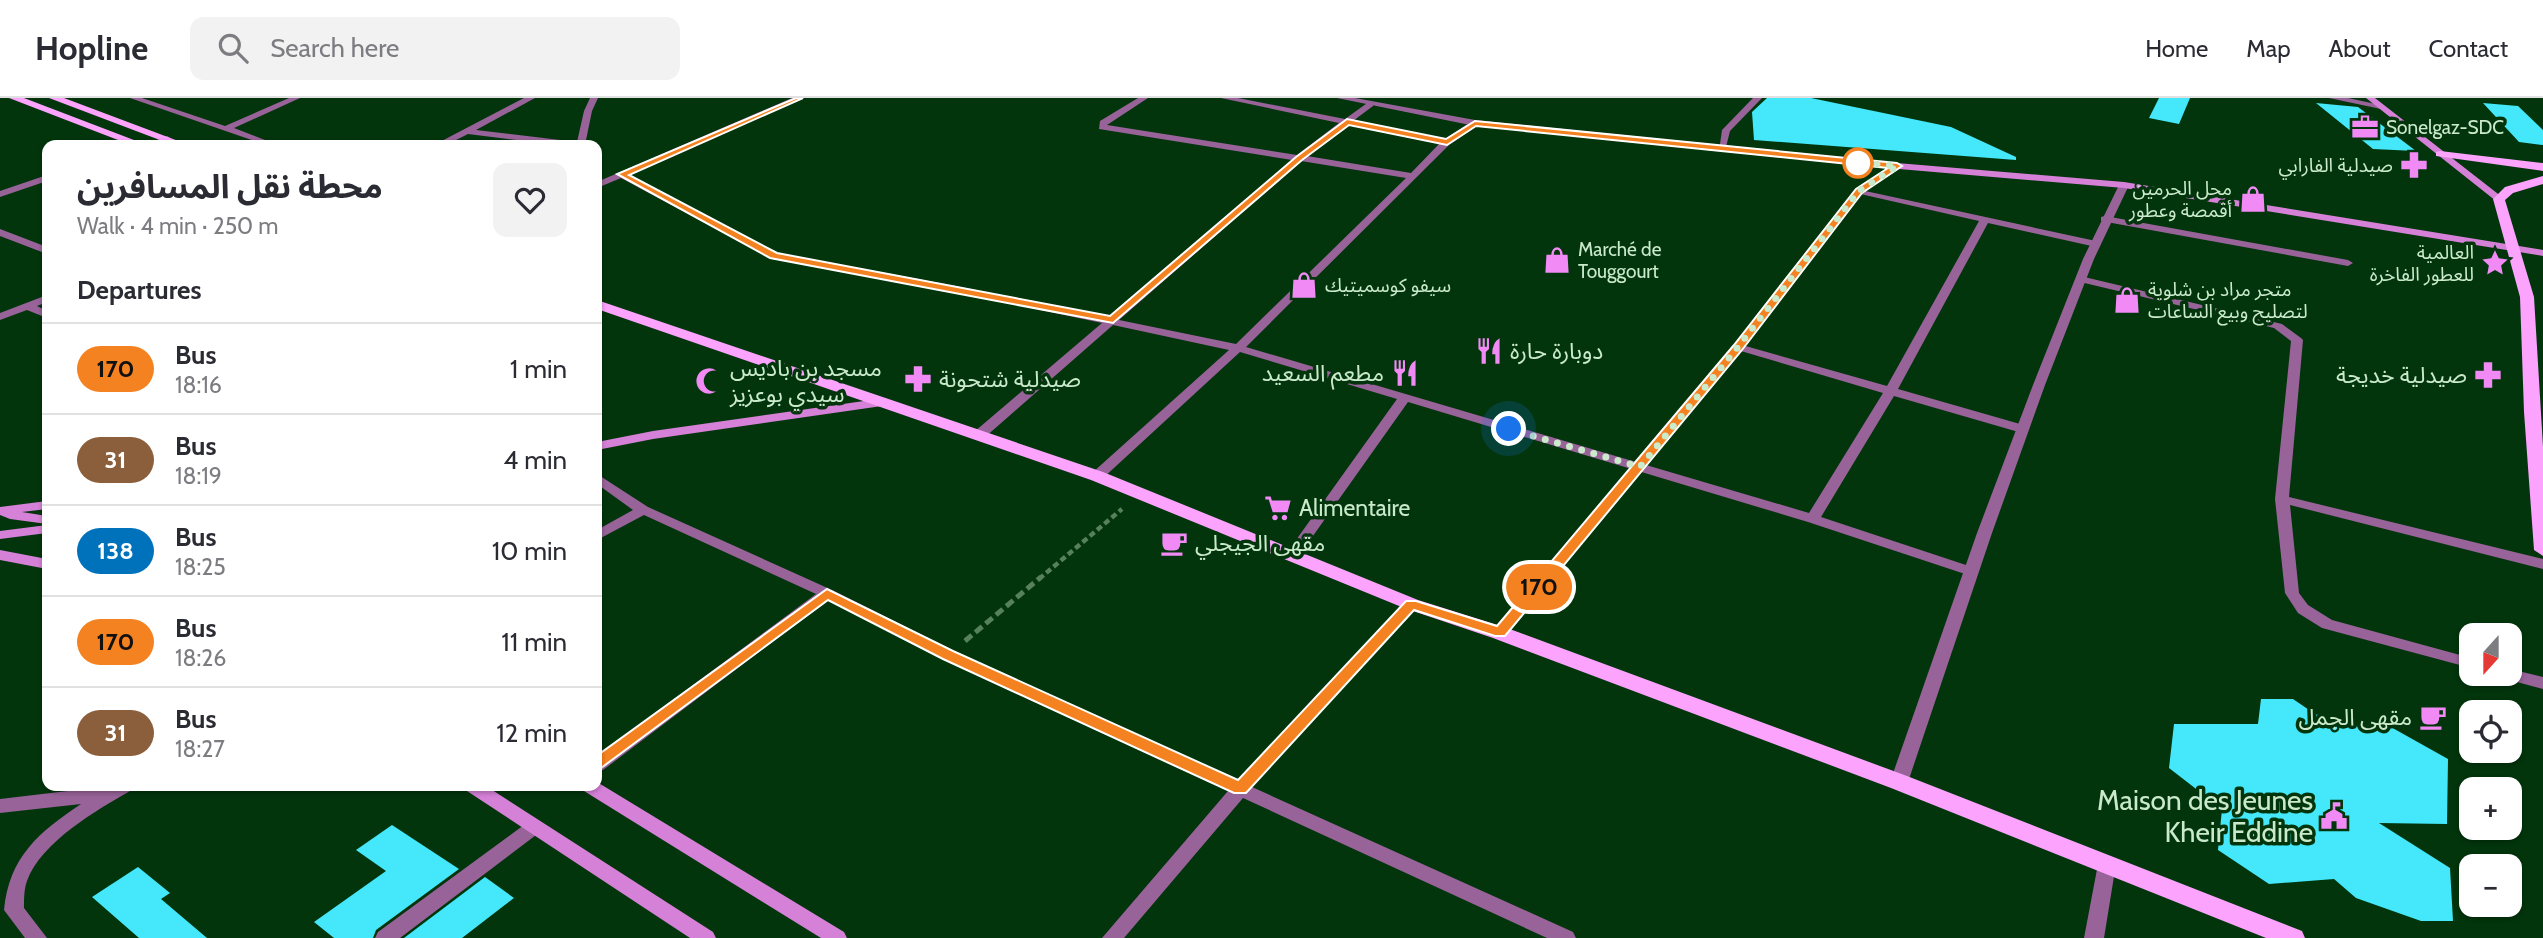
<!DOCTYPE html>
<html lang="en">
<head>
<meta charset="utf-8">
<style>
	body { margin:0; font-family:Cabin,"Noto Sans Arabic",sans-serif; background:#f2f2f3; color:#2b2b33; height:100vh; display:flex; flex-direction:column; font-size:26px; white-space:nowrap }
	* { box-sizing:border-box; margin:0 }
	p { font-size:23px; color:#7c7c81 }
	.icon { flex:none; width:38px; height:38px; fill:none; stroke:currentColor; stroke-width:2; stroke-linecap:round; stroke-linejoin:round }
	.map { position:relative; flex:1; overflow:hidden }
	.sheet { position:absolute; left:42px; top:42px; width:560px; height:651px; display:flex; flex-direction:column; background:#fff; border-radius:14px; box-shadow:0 2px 5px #0004 }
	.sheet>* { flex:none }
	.badge { padding:0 14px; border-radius:23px; font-size:24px; line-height:46px }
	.needle { width:46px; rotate:201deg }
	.buttons { position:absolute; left:2459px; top:525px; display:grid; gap:14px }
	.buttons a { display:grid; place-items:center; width:63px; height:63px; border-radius:14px; background:#fff; box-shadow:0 2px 5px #0004; font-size:35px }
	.you { position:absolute; width:35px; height:35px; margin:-18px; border:5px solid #fff; border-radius:50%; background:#1a73e8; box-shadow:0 0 0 10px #1a73e833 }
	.map>.badge { position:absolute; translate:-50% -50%; box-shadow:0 0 0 4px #fff }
	h2 { padding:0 35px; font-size:26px; line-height:63px }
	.round { display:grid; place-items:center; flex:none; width:74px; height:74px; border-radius:14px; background:#f2f2f3 }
	.summary { display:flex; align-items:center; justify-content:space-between; height:119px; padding:0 35px }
	h1 { font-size:33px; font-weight:700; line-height:52px }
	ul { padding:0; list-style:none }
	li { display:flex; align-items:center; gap:21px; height:91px; padding:0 35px; border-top:2px solid #e1e1e2 }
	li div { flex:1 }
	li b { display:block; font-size:26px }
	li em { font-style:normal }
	li .badge { min-width:77px; font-weight:700; text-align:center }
	header { display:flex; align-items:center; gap:42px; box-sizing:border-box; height:98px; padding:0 35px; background:#fff; border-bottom:2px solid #e1e1e2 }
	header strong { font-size:33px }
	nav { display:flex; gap:38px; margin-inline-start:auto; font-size:24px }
	.search { width:490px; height:63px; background:#f2f2f3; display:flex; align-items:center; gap:18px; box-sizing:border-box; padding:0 24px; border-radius:14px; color:#7c7c81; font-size:26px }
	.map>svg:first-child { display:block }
</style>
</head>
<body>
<header>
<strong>Hopline</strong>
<div class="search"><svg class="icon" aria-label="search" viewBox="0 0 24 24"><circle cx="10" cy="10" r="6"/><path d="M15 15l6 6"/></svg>Search here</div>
<nav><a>Home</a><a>Map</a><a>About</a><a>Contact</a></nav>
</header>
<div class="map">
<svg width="2543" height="840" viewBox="0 0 2543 840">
	<rect width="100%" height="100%" fill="#02350c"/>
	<path fill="#44e8fa" d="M1767,0H1811L1951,29L2016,59V62L1754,42L1752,14Z
		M2159,0H2190L2179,26L2149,20Z
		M2316,5L2358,9L2416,53L2373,51Z
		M2483,5L2518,8L2543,32V47L2519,44Z
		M2261,601H2293L2315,616L2362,630L2389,628L2448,661L2447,726L2379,725L2450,770L2453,823H2421L2356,800L2334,781L2269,786L2218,752L2222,711L2169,670L2174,626H2258Z
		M392,727L459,771L376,832L373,840H334L314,824L386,773L356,752Z
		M138,769L170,795L161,801L207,840H139L92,799Z
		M485,779L514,800L462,840H404Z"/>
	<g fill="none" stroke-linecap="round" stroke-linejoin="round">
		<path stroke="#56815c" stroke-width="4.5" stroke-dasharray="6 3.5" stroke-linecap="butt" d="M1039,481L1122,411"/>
		<path stroke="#56815c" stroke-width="5" stroke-dasharray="9 4.5" stroke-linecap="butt" d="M965,543L1041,479"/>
		<path fill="#986399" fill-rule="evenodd" d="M110,688H133L130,693C97,712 41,744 27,783C24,791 24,801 24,810L47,840H25L4,812C9,759 39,734 81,706L0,715V701Z"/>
		<path fill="#986399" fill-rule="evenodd" d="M130,0H142L225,28L289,0H300L234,30L278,47H266Z
			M524,0H535L476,32L577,44L584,13L590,0H598L592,13L585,47H558L468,36L446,47H434Z
			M792,0H803L629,77L777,155L951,187L1108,219L1292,62L1099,31L1100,23L1138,0H1148L1107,27L1297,57L1339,25L1221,0H1238L1345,21L1370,3L1373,4V8L1353,23L1445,41L1472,23H1478V27L1450,46L1246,249L1809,415L1883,295L1734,251L1732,249L1734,247H1742L1887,288L1979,123L1856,95V91L2096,143L2101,146L2096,149L1988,125L1898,291L2027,328L2028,331L2022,335L1894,298L1821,419L1975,470L1977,473L1975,476H1965L1808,424L1408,304L1298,459L1293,461L1286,456L1397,301L1240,254L1102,381H1092L1090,378L1092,375L1229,252L1113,227L984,340H974L973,337L974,334L1102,225L951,193L770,160L621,80L597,90V84ZM1348,27L1440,45L1411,75L1307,58ZM1301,63L1406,80L1236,246L1119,222Z
			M1753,0H1762L1730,33L1725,53H1719L1722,32Z
			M2329,0H2348L2385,8L2381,11Z
			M167,38L172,41C164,47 154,48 144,47Z
			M47,77V83L0,99V93Z
			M2105,118L2348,162L2353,165L2348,168L2101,123V119Z
			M0,131L47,149V156L0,138Z
			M2080,178L2282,226L2301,240L2303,242L2289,399L2543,461V471L2290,407L2299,495L2308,507L2332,522L2471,560V570L2322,530L2298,515L2285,495L2275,401L2291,243L2274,230L2076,183V179Z
			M47,197V204L37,208L47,213V220L27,212L0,222V215Z
			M597,376L648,409L832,492L954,553L1238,682L1406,503H1416L1419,506L1416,509L1252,689L1573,834L1576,840H1547L1243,700L1124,840H1102L1228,693L942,561L828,502L603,672L597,673V658L816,496L644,417L597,442V432L633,412L597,386Z
			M2510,571L2543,579V591L2502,580L2500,576H2510Z
			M534,722L540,724L543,729L540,734L400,840H375L378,834L528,724Z
			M2107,759L2114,761L2116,766L2104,840H2084L2098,766L2100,761Z"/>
		<path fill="#986399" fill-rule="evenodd" d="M1337,0H1355L1475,22L1897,65L1902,68L1897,71L1475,28Z
			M2124,84L2129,87L2094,161L2045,287L1992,435L1908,684L1905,689L1899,691L1893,689L1890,684L1977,435L2033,287L2083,161L2119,87Z"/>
		<path fill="#d681d8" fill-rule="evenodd" d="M2366,0H2375L2502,99V103H2496Z
			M1897,65L2124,84L2543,152V158L2124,90L1899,71L1862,95L1742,251L1505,539H1495L1492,535L1495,531L1734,247L1856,91Z
			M885,300L891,304L889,307L653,341L597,352V344L653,333Z
			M47,403V411L22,414L47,418V426L10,421L0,417V409Z
			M47,427V435L0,441V433Z
			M0,452L47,461V471L0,462Z
			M597,684L844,834L847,840H821L584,693L581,688H597Z
			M464,688H486L713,834L716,840H690L467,693Z"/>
		<path fill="#fba3fd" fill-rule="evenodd" d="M9,0H24L147,47H131Z
			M49,0H64L189,47H173Z
			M2440,53L2543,65V73L2436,58V54Z
			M2543,78V86L2513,95L2505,102L2534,199L2543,349V458L2534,452L2524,314L2520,199L2493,101L2505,89Z
			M597,202L1103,374L1418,502L1507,530L1907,678L2302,833L2305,840H2266L1891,690L1493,540L1404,510L1091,382L597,211Z"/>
	</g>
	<path fill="#f58220" stroke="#fff" stroke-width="2" d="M796,0H803L629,77L777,155L1110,218L1296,59L1347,21L1446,41L1475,23L1897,65L1902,68L1862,95L1742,252L1505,538H1495L1414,512L1246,695H1234L943,561L828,502L597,673L588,667L591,662L827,491L953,553L1238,682L1406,503H1416L1497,528L1734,247L1856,91L1888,70L1476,28L1447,47L1349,27L1302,62L1113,225L770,160L617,76Z"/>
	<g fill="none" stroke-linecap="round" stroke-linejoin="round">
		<path stroke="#caeacb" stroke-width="7" stroke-dasharray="0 12.6" d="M1509,331L1640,369L1738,249L1859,93L1897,68L1851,64L1858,65"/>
	</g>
	<defs>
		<symbol id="office-bare" viewBox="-9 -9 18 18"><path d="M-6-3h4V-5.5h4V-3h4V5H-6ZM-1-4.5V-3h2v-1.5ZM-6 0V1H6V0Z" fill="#f18af4" stroke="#02350c" stroke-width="2.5" paint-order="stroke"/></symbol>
		<symbol id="pharmacy-bare" viewBox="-9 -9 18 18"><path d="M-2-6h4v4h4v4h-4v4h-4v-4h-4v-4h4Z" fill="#f18af4" stroke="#02350c" stroke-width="2.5" paint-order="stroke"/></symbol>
		<symbol id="shop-bare" viewBox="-9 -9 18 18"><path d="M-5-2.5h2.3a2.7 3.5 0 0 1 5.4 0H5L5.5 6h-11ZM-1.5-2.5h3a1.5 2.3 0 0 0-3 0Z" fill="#f18af4" stroke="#02350c" stroke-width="2.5" paint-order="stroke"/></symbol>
		<symbol id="sight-bare" viewBox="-9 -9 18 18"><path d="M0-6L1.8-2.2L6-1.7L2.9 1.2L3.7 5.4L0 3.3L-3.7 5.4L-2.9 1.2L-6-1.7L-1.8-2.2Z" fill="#f18af4" stroke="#02350c" stroke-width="2.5" paint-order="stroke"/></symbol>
		<symbol id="restaurant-bare" viewBox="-9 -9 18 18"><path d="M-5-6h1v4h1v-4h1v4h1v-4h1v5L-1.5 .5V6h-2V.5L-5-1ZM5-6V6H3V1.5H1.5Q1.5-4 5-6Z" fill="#f18af4" stroke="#02350c" stroke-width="2.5" paint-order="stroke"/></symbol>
		<symbol id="mosque-bare" viewBox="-9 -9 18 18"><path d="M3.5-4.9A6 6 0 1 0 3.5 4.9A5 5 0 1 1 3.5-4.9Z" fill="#f18af4" stroke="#02350c" stroke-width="2.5" paint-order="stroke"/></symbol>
		<symbol id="supermarket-bare" viewBox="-9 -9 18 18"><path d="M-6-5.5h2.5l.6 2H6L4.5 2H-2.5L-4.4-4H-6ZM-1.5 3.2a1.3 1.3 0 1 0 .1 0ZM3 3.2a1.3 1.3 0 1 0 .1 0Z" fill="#f18af4" stroke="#02350c" stroke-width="2.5" paint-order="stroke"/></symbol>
		<symbol id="cafe-bare" viewBox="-9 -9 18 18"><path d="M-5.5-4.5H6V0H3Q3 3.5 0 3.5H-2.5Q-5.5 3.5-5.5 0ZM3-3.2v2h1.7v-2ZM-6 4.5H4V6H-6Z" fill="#f18af4" stroke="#02350c" stroke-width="2.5" paint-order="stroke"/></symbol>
		<symbol id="civic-bare" viewBox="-9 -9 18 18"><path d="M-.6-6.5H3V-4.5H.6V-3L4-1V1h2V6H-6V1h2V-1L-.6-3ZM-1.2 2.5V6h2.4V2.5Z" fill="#f18af4" stroke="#02350c" stroke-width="2.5" paint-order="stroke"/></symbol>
	</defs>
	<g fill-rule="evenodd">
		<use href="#office-bare" x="2346" y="10" width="38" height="38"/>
		<use href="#pharmacy-bare" x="2395" y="48" width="38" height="38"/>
		<use href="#shop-bare" x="2234" y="82" width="38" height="38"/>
		<use href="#shop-bare" x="1538" y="143" width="38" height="38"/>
		<use href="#sight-bare" x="2476" y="146" width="38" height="38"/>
		<use href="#shop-bare" x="1285" y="168" width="38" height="38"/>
		<use href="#shop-bare" x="2108" y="183" width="38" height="38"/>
		<use href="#restaurant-bare" x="1470" y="234" width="38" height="38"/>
		<use href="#restaurant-bare" x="1386" y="256" width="38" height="38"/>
		<use href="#pharmacy-bare" x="2469" y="258" width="38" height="38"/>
		<use href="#pharmacy-bare" x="899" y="262" width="38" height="38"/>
		<use href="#mosque-bare" x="690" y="264" width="38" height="38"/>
		<use href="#supermarket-bare" x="1259" y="391" width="38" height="38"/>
		<use href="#cafe-bare" x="1155" y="426" width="38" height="38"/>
		<use href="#cafe-bare" x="2414" y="600" width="38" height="38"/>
		<use href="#civic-bare" x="2315" y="699" width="38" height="38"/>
	</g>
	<circle fill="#fff" stroke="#f58220" stroke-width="3.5" cx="1858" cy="65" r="14"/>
	<g text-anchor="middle" stroke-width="7" stroke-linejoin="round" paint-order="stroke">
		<g font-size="19" fill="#caeacb" stroke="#02350c" text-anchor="start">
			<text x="2386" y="36">Sonelgaz-SDC</text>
			<text x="2393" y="74" text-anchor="end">صيدلية الفارابي</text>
			<text x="2232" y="97" text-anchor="end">محل الحرمين<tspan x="2232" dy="22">أقمصة وعطور</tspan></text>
			<text x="1578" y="158">Marché de<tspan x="1578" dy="22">Touggourt</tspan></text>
			<text x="2474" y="161" text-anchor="end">العالمية<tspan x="2474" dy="22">للعطور الفاخرة</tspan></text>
			<text x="1325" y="194">سيفو كوسميتيك</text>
			<text x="2148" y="198">متجر مراد بن شلوية<tspan x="2148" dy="22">لتصليح وبيع الساعات</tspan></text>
		</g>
		<g font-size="23" fill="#caeacb" stroke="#02350c" text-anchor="start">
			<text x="1510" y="261">دوبارة حارة</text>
			<text x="730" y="278">مسجد بن باديس<tspan x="730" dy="26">سيدي بوعزيز</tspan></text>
			<text x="1384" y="283" text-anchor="end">مطعم السعيد</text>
			<text x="2467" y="285" text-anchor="end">صيدلية خديجة</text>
			<text x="939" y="289">صيدلية شتحونة</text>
			<text x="1299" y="418">Alimentaire</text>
			<text x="1195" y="453">مقهى الجيجلي</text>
			<text x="2412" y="627" text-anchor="end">مقهى الجمل</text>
		</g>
		<g font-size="28" fill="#caeacb" stroke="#02350c" text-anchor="end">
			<text x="2313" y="712">Maison des Jeunes<tspan x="2313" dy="32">Kheir Eddine</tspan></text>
		</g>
	</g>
</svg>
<div class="buttons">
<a><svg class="needle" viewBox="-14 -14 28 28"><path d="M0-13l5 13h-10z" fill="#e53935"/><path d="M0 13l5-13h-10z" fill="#7c7c81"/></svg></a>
<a><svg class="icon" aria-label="locate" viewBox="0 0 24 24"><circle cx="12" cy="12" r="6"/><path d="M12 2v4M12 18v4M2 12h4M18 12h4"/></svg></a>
<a>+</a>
<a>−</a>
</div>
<div class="you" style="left:1509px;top:331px"></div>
<b class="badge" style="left:1539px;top:489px;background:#f58220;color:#111">170</b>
<section class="sheet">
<div class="summary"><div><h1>محطة نقل المسافرين</h1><p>Walk · 4 min · 250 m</p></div><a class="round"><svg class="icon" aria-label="heart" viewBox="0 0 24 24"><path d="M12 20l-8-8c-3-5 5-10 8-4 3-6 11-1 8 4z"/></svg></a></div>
<h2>Departures</h2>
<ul>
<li><span class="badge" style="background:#f58220;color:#111">170</span><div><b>Bus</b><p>18:16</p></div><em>1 min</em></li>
<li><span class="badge" style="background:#8b5e3c;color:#fff">31</span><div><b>Bus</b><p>18:19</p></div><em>4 min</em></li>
<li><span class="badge" style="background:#0072bc;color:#fff">138</span><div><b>Bus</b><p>18:25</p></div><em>10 min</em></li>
<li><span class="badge" style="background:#f58220;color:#111">170</span><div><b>Bus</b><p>18:26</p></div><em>11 min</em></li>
<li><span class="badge" style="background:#8b5e3c;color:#fff">31</span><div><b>Bus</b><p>18:27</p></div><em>12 min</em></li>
</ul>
</section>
</div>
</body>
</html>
